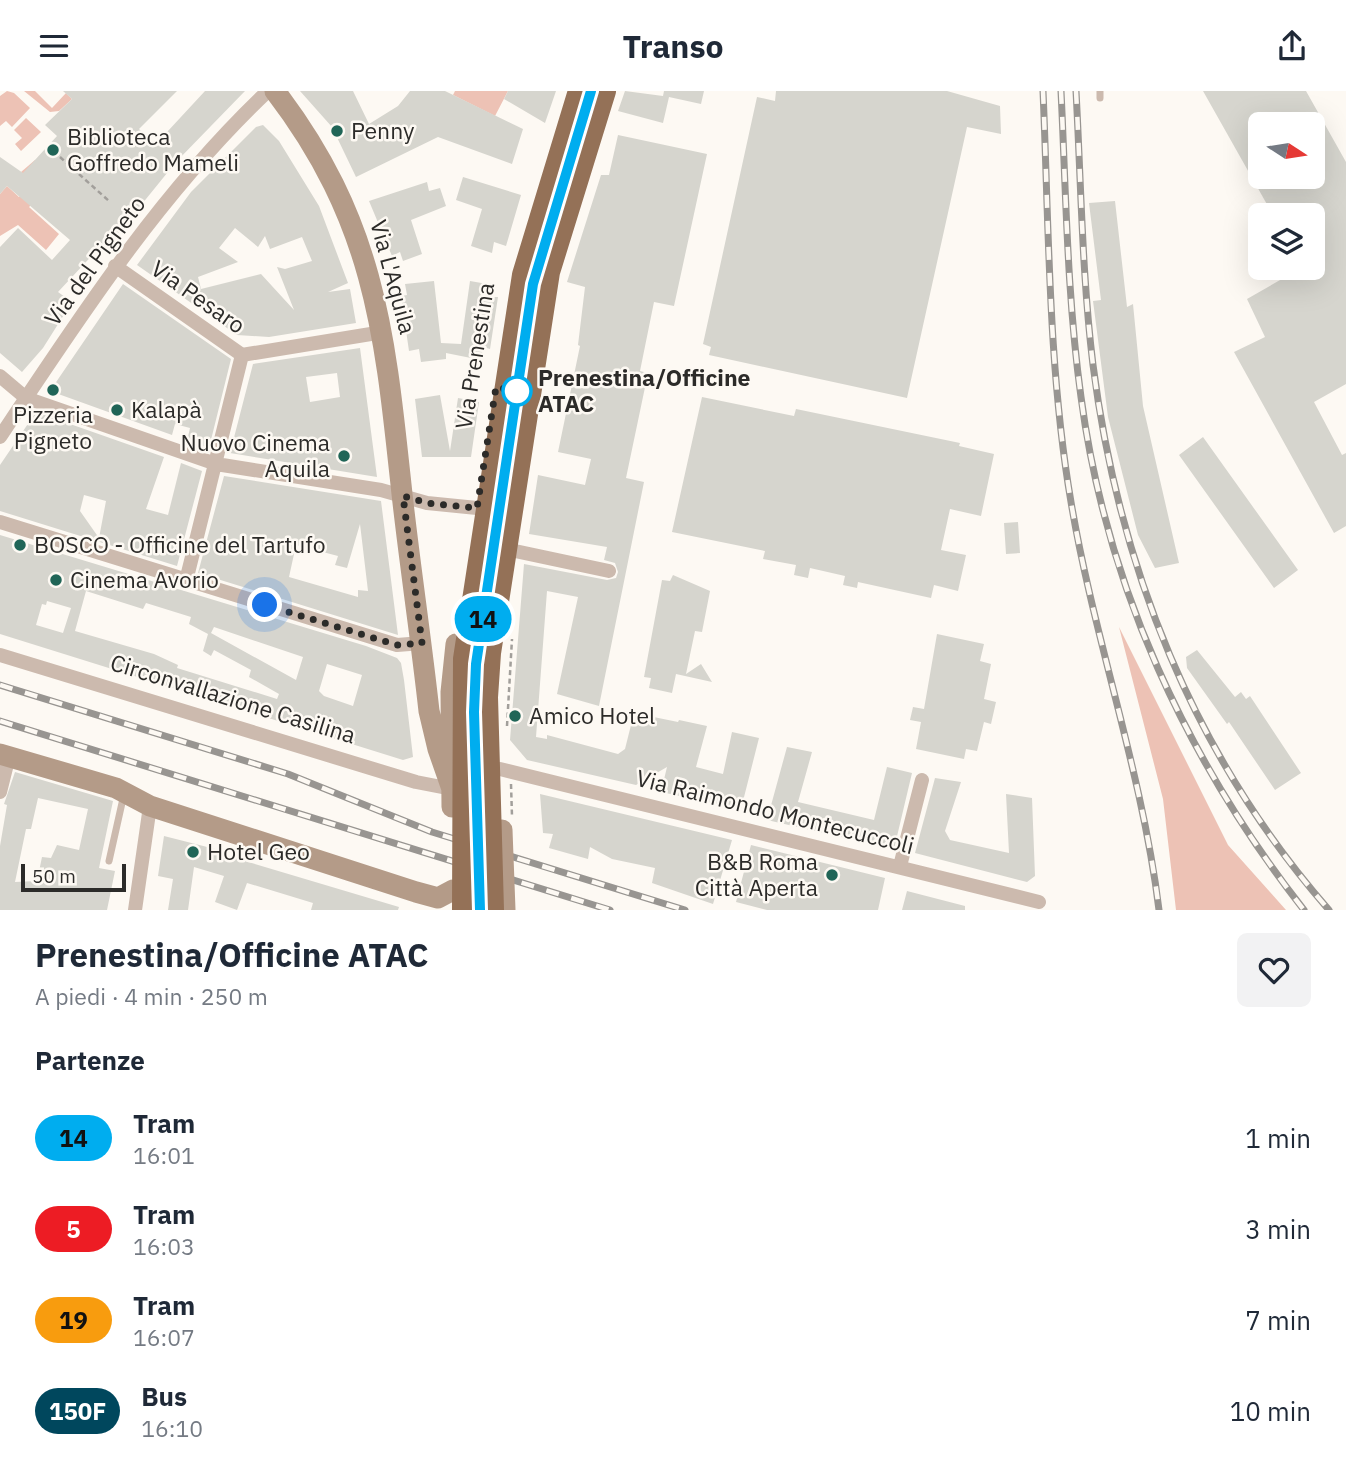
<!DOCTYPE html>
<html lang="it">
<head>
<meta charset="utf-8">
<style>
	body { margin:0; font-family:"IBM Plex Sans",sans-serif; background:#f2f2f3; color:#1f2937; height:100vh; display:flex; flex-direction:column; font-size:26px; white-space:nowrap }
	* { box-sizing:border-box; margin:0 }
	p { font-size:23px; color:#747a83 }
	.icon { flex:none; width:38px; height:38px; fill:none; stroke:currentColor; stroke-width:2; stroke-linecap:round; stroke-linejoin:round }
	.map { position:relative; height:819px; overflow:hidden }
	.drawer { display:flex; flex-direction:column; background:#fff; flex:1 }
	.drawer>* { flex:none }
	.badge { padding:0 14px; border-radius:23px; font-size:24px; line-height:46px }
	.needle { width:46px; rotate:102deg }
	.tools { position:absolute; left:1248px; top:21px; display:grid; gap:14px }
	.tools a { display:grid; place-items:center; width:77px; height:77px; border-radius:10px; background:#fff; box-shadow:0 7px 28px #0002; font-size:35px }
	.scale { position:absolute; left:21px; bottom:18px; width:105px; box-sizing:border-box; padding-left:7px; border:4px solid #2c2b29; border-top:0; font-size:19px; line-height:24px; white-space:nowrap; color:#2c2b29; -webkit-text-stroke:5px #fdf9f3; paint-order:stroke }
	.you { position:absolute; width:35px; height:35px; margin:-18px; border:5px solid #fff; border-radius:50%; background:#1a73e8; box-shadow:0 0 0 10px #1a73e833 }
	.map>.badge { position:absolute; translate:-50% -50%; box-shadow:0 0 0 4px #fff }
	h2 { padding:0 35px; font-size:26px; line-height:63px }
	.round { display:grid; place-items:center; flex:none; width:74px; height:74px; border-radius:10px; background:#f2f2f3 }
	.overview { display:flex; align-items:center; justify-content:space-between; height:119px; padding:0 35px }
	h1 { font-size:33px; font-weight:700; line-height:52px }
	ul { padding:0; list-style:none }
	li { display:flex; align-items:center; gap:21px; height:91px; padding:0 35px }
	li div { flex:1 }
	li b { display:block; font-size:26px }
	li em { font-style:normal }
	li .badge { min-width:77px; font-weight:700; text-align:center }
	header { display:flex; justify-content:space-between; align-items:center; height:91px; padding:0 35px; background:#fff; font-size:32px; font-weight:700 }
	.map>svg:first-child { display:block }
</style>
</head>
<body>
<header><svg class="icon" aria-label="menu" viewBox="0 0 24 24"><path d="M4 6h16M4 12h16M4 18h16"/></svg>Transo<svg class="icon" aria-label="share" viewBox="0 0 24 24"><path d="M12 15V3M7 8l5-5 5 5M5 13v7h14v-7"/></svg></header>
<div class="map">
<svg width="1346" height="819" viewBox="0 0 1346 819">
	<rect width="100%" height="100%" fill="#fdf9f3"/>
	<path fill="#edc2b5" d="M7,0L14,2L30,17L12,36L6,30L0,35V5Z
		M24,0H35L52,17L66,2L72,8L59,20L50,21Z
		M455,0H508L495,25L453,4Z
		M26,27L41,41L21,60L15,53L22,47L14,39Z
		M35,69L93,123L43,103L29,116L59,143L46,159L18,134L0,145V103L7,95L19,106L32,91L21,81Z
		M1119,536L1228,754L1286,819H1176L1163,708Z"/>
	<path fill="#d6d5ce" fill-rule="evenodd" d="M63,0H177L139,38L155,54L205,0H245L176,71L116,145L113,142L58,201L72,211L43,257L22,281L0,262V156L18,137L52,169L70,149L7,95L0,103V66L23,82L57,45L45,34L72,8Z
		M300,0H353L369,33L398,15L410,0H445L523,38L512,73L438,46L356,86L332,36Z
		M508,0H556L545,32L504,8Z
		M625,0L663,5L664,0H704L701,13L669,6L663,32L618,20Z
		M776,0H947L1000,15L1001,43L967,36L907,307L709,264L711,256L703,253L757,6L775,10Z
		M1203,0H1306L1346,71V293L1314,311L1342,364L1346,362V435L1334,442L1234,261L1265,246L1247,208L1301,177H1312V124H1273ZM1260,33H1312V86H1260Z
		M263,34L279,50L319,115L348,192L328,201L350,198L356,232L269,246L237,244L137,174L191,101L256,36ZM235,137L258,156L265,145L270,158L302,146L312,170L285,178L277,176L294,219L261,183L201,198L198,186L238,171L219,157Z
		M618,44L707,63L674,215L654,211L640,280L648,282L626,387L644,391L599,615L557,603L578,506L547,500L536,646L547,648V644L618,663L625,658L634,622L678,631L679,629L707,635L696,676L723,683L732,641L759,647L741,718L661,701L667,676L636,694L527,669L510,649L524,473L607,489L616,487L618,481L615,472L604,469L607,456L529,443L538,384L585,394L591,368L558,361L580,255L578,254L585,196L567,191L601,84H609Z
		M463,86L521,104L506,155L494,151L492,162L471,155L482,118L456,109Z
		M427,91L429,100L440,97L446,115L411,129L422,163L403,170L400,161L392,165L369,110Z
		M1115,110L1127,216L1133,213L1143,315L1179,472L1155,477L1138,444L1108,326L1093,210L1101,209L1089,112Z
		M434,190L441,252L461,253L470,190L493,194L491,206H498L490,258L483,256L481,269L446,262V268L421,271L419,258L409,260L401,205L407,204L405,193Z
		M123,193L231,268L209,357L187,350L190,337L175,333L172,344L50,300Z
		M360,257L377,386L230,362L253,273ZM337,282L340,306L310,311L306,286Z
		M440,304L450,360L458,307L479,311L471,366H422L415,308Z
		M702,306L794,325L796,318L960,352L959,355L994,363L981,425L950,418L941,459L966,464L958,500L934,494L931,507L858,491L857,497L843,494L845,485L810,477L808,487L794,484L796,474L763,468L765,460L672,441Z
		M36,321L164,366L146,418L168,424L181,372L202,380L177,475L0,420V374ZM84,404L106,410L99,447L80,420Z
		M1203,346L1298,479L1274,497L1179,364Z
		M224,385L381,410L398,544L198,482ZM360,433L368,500L358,499V506L289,486L296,454L338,465L335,474L347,477Z
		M1018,431L1020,462L1006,463L1004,432Z
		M0,444L366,555L397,567L401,572L404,589L413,666L403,669L0,543ZM86,500L143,518L146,512L191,526L189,533L208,543L203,560L211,565L214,559L251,579L249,586L279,603L277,608L177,577L178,574L154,563L75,540ZM47,510L71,517L63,542L36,534L42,513L46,514ZM214,536L303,566L296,589L211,542ZM327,573L362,584L353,615L324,605L319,600Z
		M673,484L710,500L702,541L695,540L686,583L701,573L712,591L676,583L672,602L649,597L651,587L644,586L662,489L670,490Z
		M937,543L984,553L980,570L991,573L984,608L996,611L991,633L984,631L977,660L966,658L964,668L916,658L921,631L910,629L913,616L924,618Z
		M1197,559L1235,606L1241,601L1246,608L1250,605L1301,682L1275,699L1229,631L1227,633L1187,577L1186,566Z
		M787,656L812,661L798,711L874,729L887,676L912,682L894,758L767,729Z
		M15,681L113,710L99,777L115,780L107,819H0V755L7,714L4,713ZM38,707L88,718L79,759L57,754L51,767L42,766L37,790L15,791L26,738H31Z
		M935,687L961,691L945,740L950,749L1009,762L1006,703L1032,707L1035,785L1027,791L915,762Z
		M540,703L732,749L713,813L652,792L655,777L612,768L590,756L588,768L549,757L553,743L543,742Z
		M164,745L219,759L218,762L399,816L398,819H311L313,812L247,792L237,819L215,811L224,785L194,776L188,819H168L173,788L158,785Z
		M751,754L885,787L878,819H767L736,811Z
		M907,800L965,815V819H902Z"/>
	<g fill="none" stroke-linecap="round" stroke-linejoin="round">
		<path stroke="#a29f9b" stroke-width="2.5" stroke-dasharray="5 3.5" stroke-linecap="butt" d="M60,66L109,110
			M507,635L512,548
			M511,693L512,725"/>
		<path stroke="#ccbaae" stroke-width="7" d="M1100,0V7
			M109,770L124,703"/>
		<path stroke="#ccbaae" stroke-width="14" d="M115,175L242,264L383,241
			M0,285L26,307L216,373L381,399L427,412L477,417
			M0,346C81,224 161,101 268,0
			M0,431L397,554L422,552
			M515,460L609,480
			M186,490L242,264
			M0,564L416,691L452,698
			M500,678L1039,811
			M0,701L9,665
			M900,775L922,689
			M135,819L150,715"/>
		<path stroke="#b49b88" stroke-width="21" d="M275,0C376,132 385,244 402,403C410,475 421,547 429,620L438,658L452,698
			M0,663L116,697L150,715L416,801L438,807L453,799
			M452,716L451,601L456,553"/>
		<path stroke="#989591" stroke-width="2" d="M480,819L474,621L476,573L533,193L592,0"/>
		<defs>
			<path id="rail" d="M1043,0C1049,137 1048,276 1071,411C1094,548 1142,680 1159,819
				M1061,0C1066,102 1067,205 1081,306C1106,495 1187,670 1304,819
				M1076,0C1081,91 1082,184 1093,274C1119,477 1194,665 1329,819
				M0,594L288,683L432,741L685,819
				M0,630L610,819"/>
		</defs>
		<use href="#rail" stroke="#989591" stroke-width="7"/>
		<use href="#rail" stroke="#fdf9f3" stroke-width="4.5" stroke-dasharray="13" stroke-linecap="butt"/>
		<path stroke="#b49b88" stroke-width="21" d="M502,739L505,819"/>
		<path stroke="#947157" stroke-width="26" d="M465,819L466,568L525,184L581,0
			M491,819L485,606L488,562L547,181L603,0"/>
	</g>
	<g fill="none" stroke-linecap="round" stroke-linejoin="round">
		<defs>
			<path id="line" d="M480,819L474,621L476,573L533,193L591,0"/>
		</defs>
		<use href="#line" stroke="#fff" stroke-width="16"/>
		<use href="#line" stroke="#00adef" stroke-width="10"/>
		<path stroke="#2c2b29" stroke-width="7" stroke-dasharray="0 12.6" d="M265,514L397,554L422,552L403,405L427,412L477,417L496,296L517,300"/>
	</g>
	<g fill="#206557" stroke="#fdf9f3" stroke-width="2.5">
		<circle cx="337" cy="40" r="7"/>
		<circle cx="53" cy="59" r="7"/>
		<circle cx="53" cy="299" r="7"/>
		<circle cx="117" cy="319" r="7"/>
		<circle cx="344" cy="365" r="7"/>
		<circle cx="20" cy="454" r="7"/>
		<circle cx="56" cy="489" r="7"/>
		<circle cx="515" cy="625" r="7"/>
		<circle cx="193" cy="761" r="7"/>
		<circle cx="832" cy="784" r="7"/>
	</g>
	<circle fill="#fff" stroke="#00adef" stroke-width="3.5" cx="517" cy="300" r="14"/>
	<g text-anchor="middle" stroke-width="5" stroke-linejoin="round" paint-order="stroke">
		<g font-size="23" fill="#2c2b29" stroke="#fdf9f3" text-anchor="start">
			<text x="351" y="48">Penny</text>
			<text x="67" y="54">Biblioteca<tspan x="67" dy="26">Goffredo Mameli</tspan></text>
			<text x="131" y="327">Kalapà</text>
			<text x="53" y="332" text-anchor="middle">Pizzeria<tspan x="53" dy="26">Pigneto</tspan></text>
			<text x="330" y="360" text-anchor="end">Nuovo Cinema<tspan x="330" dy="26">Aquila</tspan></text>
			<text x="34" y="462">BOSCO - Officine del Tartufo</text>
			<text x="70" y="497">Cinema Avorio</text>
			<text x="529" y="633">Amico Hotel</text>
			<text x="207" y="769">Hotel Geo</text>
			<text x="818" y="779" text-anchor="end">B&amp;B Roma<tspan x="818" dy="26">Città Aperta</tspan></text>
		</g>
		<g font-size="23" fill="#2c2b29" stroke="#fdf9f3">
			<text transform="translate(95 170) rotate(-54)" y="8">Via del Pigneto</text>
			<text transform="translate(393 186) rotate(75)" y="8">Via L'Aquila</text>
			<text transform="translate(198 206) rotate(35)" y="8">Via Pesaro</text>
			<text transform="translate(475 265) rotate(-81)" y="8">Via Prenestina</text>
			<text transform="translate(233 608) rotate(17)" y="8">Circonvallazione Casilina</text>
			<text transform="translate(775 721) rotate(14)" y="8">Via Raimondo Montecuccoli</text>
		</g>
		<g font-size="23" font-weight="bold" fill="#2c2b29" stroke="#fdf9f3" text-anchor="start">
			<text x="538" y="295">Prenestina/Officine<tspan x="538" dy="26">ATAC</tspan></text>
		</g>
	</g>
</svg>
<div class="tools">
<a><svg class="needle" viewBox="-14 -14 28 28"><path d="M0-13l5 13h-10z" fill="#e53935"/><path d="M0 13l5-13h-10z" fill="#747a83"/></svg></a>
<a><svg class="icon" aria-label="layers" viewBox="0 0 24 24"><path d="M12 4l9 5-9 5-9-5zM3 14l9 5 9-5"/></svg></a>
</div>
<div class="scale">50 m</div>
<div class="you" style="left:265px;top:514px"></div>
<b class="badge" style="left:483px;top:528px;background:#00adef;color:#111">14</b>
</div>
<section class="drawer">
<div class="overview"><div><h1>Prenestina/Officine ATAC</h1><p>A piedi · 4 min · 250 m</p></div><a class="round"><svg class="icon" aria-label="heart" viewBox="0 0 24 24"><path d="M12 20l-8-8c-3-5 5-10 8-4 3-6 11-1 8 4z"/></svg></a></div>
<h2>Partenze</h2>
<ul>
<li><span class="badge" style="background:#00adef;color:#111">14</span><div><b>Tram</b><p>16:01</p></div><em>1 min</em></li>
<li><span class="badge" style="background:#ed1c24;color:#fff">5</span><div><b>Tram</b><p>16:03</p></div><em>3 min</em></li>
<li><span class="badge" style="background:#f89c0e;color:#111">19</span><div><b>Tram</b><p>16:07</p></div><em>7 min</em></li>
<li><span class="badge" style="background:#00475d;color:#fff">150F</span><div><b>Bus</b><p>16:10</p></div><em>10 min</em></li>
</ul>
</section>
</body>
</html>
